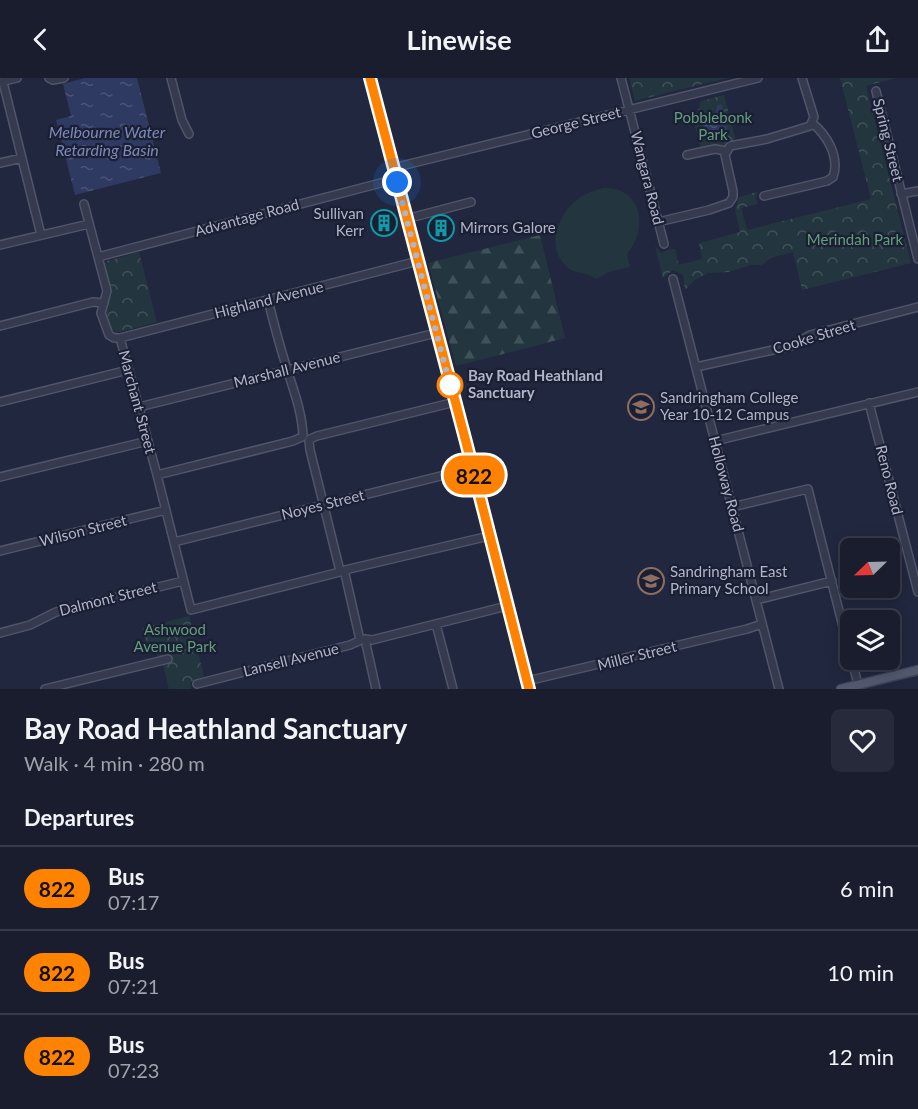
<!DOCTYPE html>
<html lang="en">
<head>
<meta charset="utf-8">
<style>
	body { margin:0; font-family:Lato,sans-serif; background:#262a3a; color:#f1f3f6; height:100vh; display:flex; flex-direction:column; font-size:22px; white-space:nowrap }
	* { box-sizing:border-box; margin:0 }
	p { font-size:20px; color:#9fa2aa }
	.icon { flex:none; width:33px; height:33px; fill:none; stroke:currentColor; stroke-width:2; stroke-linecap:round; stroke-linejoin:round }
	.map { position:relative; height:611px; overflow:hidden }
	.side { display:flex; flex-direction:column; background:#191d2e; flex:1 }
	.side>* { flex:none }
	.badge { padding:0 12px; border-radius:20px; font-size:21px; line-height:39px }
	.needle { width:39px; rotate:247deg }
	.fabs { position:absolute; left:840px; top:460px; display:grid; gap:12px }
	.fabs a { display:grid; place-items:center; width:60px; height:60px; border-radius:9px; background:#191d2e; box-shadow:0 3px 15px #0003,0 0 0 2px #373b4a; font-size:30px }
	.you { position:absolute; width:30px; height:30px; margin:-15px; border:4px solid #fff; border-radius:50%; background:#1a73e8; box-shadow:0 0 0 9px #1a73e833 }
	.map>.badge { position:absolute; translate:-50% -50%; box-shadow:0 0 0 3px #fff }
	h2 { padding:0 24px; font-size:22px; line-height:54px }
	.round { display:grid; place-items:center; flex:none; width:63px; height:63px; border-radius:9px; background:#262a3a }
	.overview { display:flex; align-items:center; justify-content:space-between; height:102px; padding:0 24px }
	h1 { font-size:28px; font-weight:700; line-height:45px }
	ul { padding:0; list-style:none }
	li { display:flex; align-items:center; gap:18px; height:84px; padding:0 24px; border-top:2px solid #373b4a }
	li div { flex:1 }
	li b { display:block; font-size:22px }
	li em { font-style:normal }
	li .badge { min-width:66px; font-weight:700; text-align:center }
	header { display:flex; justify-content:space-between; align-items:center; height:78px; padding:0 24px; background:#191d2e; font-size:27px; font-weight:700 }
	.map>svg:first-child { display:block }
</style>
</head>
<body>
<header><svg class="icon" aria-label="back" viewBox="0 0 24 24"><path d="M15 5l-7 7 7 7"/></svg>Linewise<svg class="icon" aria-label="share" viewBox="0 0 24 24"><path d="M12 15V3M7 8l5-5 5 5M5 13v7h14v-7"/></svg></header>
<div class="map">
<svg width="918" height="611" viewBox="0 0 918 611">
	<defs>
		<pattern id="forest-firs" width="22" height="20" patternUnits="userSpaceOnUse" patternTransform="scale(1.5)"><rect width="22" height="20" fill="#23363f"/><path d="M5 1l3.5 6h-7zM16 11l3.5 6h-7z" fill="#405159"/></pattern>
		<pattern id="park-crowns" width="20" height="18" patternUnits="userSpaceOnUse" patternTransform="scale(1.5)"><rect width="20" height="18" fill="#23363f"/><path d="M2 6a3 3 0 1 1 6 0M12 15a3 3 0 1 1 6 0" fill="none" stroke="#405159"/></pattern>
		<pattern id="water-ripples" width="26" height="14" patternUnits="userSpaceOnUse" patternTransform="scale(1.5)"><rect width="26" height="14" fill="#2f3a63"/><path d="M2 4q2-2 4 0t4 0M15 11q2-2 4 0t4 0" fill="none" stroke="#4b5478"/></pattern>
	</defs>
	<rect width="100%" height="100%" fill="#21273e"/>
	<path fill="url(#forest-firs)" d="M540,157L565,260L456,288L428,185Z"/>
	<path fill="url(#park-crowns)" d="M629,0H727L635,23Z
		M840,0H896L866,8L911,185L802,212L793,174L770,180L762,187H750L729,194L708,195L695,202L685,212L683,197L673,192L663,200L655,168L661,175L670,171H675L679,187L702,181L699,165L740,154L735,132L739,119L757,114L756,121L758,126L741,130L747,152L871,121Z
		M724,17L736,63L721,69L701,70L694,45L701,23Z
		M139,174L157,244L116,255L110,249L105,231L112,216L105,186L107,183Z
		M189,538L204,598L190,605L191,611H169L163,587L169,584L167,577L158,579L154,570L148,572L142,550Z"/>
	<path fill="#23363f" d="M603,110C642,108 649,151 627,176L630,189L609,194L596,201C588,193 576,197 567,189C544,168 559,133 581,119C588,114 595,113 603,110Z"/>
	<path fill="url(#water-ripples)" d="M85,0H137L161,95L75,117L56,42L71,38L63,6Z
		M721,26L728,54L724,57L716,56C712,52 704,51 701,46L703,43H714L717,28Z"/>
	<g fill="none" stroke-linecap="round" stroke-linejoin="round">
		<defs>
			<path id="minor" d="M49,0L53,2L64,0
				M171,0L182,42L189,56
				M621,0L664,166
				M0,4L17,0
				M3,4L41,157
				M876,13L918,181
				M687,77L715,71L726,73
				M0,85L22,80
				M393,90L758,0
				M901,116L918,113
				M764,118L827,103L833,99C840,79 827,57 812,45
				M84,126L107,213L101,235L109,257L114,260H120L157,397L191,532L340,494
				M406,141L471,124
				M658,144L709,132L729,125L733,119V113L725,77L730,68L767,61L810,48L814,39L802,0
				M0,167L89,146
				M98,179L396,101
				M673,201L779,611
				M268,222C273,242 278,262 284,281C291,306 302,331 303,358
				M0,248L93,224L104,225
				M120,260L418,183
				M696,289L791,268L810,257L918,229
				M0,324L128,292
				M869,325L918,514
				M139,329L436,255
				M310,361L317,358L455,324
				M309,363L310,372L340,493
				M715,363L918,314
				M157,397L293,363L302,359
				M0,399L148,363
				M732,429L808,411L850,576
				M174,464L473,390
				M0,473L166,432
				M345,492L489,458
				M345,496L360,562
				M756,522L832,503
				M436,546L453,611
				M0,555L30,547L56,534L183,503
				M365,561L372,562L507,528
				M366,566L376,611
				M852,582L858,607
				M527,603L747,551L762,546
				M197,606L350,567L359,563
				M45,611L168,581"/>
			<path id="major" d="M370,0L466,364L529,611
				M841,611L918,592"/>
		</defs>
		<use href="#minor" stroke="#505569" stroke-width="10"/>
		<use href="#major" stroke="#3e4357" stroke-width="11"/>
		<use href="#minor" stroke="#353a4e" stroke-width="7"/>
		<use href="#major" stroke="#52586e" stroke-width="8"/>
	</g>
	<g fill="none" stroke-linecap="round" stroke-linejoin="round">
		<defs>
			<path id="line" d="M370,0L466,364L529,611"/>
		</defs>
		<use href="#line" stroke="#fff" stroke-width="14"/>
		<use href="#line" stroke="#ff8200" stroke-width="9"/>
		<path stroke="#b0b5ca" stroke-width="6" stroke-dasharray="0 10.8" d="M397,104L450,307"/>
	</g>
	<defs>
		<symbol id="building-ring" viewBox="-11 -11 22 22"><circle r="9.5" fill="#1a1f33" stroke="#0f9aa8" stroke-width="1.5"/><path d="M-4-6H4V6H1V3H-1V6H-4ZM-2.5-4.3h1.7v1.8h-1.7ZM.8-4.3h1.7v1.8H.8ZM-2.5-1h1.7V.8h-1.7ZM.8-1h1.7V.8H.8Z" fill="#0f9aa8"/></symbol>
		<symbol id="school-ring" viewBox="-11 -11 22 22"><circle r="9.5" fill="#1a1f33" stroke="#8d6e63" stroke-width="1.5"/><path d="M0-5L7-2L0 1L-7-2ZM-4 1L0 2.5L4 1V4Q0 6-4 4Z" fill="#8d6e63"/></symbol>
	</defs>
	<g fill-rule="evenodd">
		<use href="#building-ring" x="369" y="130" width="30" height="30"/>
		<use href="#building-ring" x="426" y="135" width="30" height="30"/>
		<use href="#school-ring" x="626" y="314" width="30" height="30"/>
		<use href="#school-ring" x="636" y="488" width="30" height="30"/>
	</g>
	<circle fill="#fff" stroke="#ff8200" stroke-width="3" cx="450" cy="307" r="12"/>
	<g text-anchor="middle" stroke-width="4.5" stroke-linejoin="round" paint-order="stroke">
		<g font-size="15" fill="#659d7d" stroke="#1a1f33">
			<text x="713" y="45">Pobblebonk<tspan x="713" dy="17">Park</tspan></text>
			<text x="855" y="167">Merindah Park</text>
			<text x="175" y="557">Ashwood<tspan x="175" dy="17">Avenue Park</tspan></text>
		</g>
		<g font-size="15" fill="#b0b5ca" stroke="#1a1f33">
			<text transform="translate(576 45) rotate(-14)" y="5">George Street</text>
			<text transform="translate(888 62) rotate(76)" y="5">Spring Street</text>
			<text transform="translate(647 100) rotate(76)" y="5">Wangara Road</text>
			<text transform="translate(247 140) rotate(-15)" y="5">Advantage Road</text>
			<text transform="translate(269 222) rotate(-14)" y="5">Highland Avenue</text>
			<text transform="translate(814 259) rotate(-17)" y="5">Cooke Street</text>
			<text transform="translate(287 292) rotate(-14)" y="5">Marshall Avenue</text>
			<text transform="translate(137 324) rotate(75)" y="5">Marchant Street</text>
			<text transform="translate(889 402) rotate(76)" y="5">Reno Road</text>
			<text transform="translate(726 406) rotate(75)" y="5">Holloway Road</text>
			<text transform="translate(323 427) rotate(-14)" y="5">Noyes Street</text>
			<text transform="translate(83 453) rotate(-14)" y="5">Wilson Street</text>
			<text transform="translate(108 521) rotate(-14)" y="5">Dalmont Street</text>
			<text transform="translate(637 578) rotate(-14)" y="5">Miller Street</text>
			<text transform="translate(291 582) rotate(-14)" y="5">Lansell Avenue</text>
		</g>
		<g font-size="15" fill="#b0b5ca" stroke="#1a1f33" text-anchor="start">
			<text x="364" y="141" text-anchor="end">Sullivan<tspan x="364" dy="17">Kerr</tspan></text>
			<text x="460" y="155">Mirrors Galore</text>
			<text x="660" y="325">Sandringham College<tspan x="660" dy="17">Year 10-12 Campus</tspan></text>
			<text x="670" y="499">Sandringham East<tspan x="670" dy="17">Primary School</tspan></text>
		</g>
		<g font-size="15" font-weight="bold" fill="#b0b5ca" stroke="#1a1f33" text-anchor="start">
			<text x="468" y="303">Bay Road Heathland<tspan x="468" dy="17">Sanctuary</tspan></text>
		</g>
		<g font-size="16" font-style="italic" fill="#7d8ab8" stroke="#1a1f33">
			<text x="107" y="60">Melbourne Water<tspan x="107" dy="18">Retarding Basin</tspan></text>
		</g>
	</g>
</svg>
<div class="fabs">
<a><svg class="needle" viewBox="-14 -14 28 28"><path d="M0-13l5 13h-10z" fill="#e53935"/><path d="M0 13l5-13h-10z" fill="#9fa2aa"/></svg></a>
<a><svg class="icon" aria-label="layers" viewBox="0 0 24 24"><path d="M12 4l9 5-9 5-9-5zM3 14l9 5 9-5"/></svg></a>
</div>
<div class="you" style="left:397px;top:104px"></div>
<b class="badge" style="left:474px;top:397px;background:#ff8200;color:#111">822</b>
</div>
<section class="side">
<div class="overview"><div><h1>Bay Road Heathland Sanctuary</h1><p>Walk · 4 min · 280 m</p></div><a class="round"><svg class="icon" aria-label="heart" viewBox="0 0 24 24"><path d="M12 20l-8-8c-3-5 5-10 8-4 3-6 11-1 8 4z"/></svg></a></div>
<h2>Departures</h2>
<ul>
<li><span class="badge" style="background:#ff8200;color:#111">822</span><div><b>Bus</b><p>07:17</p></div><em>6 min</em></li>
<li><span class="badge" style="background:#ff8200;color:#111">822</span><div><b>Bus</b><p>07:21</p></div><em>10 min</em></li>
<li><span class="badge" style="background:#ff8200;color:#111">822</span><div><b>Bus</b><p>07:23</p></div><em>12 min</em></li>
</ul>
</section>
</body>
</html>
